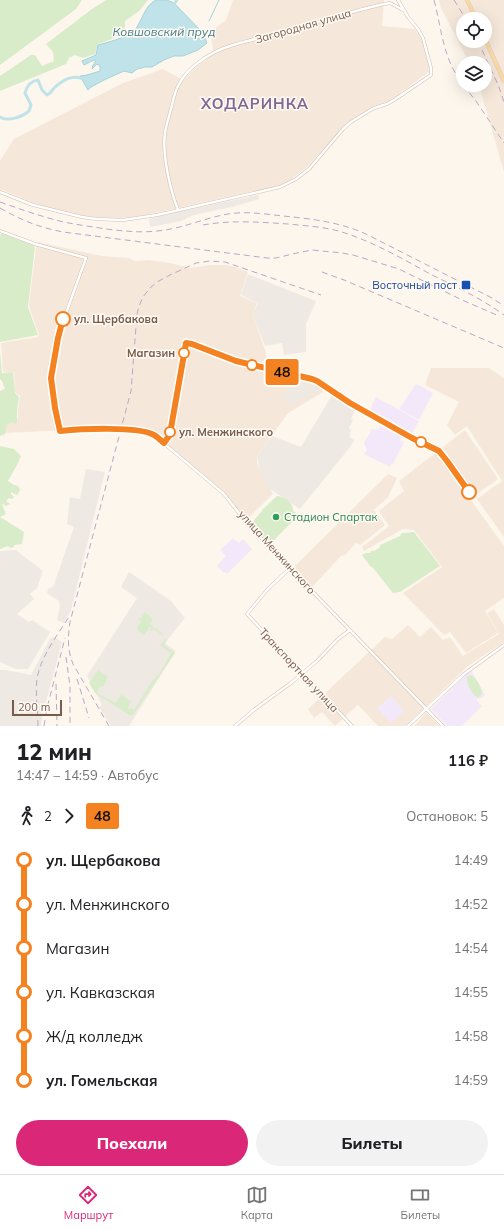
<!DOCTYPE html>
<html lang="ru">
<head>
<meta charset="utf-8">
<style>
	body { margin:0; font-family:Mulish,sans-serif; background:#f2f2f2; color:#202124; height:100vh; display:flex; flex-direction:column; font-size:15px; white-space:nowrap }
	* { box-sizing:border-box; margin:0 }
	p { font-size:13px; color:#757577 }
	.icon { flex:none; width:22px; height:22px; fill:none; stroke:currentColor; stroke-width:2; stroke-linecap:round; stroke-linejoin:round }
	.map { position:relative; height:726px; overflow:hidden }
	.drawer { display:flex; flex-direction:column; background:#fff; flex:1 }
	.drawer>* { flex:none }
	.badge { padding:0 8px; border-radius:3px; font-size:14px; line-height:26px }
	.fabs { position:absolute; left:456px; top:12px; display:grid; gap:8px }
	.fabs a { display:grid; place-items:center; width:36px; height:36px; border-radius:50%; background:#fff; box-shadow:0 4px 16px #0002; font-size:20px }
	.scale { position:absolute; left:12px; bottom:10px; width:50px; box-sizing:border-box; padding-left:4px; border:2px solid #7a5c4d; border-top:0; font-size:11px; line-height:14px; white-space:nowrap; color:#7a5c4d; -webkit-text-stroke:3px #fffaf3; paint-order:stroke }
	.map>.badge { position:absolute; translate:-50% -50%; box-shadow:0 0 0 2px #fff }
	.legs { display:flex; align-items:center; gap:6px; height:44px; padding:0 16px; font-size:13px }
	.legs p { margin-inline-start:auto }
	.head { display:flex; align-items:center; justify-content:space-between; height:68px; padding:0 16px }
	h1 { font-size:22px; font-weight:800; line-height:30px }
	.action { display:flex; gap:8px; margin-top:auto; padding:8px 16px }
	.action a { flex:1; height:46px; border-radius:24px; background:#db2777; color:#fff; font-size:16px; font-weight:800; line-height:46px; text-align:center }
	.action a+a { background:#f2f2f2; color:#202124 }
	ul { padding:0 16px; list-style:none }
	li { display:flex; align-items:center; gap:14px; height:44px; font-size:15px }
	li i { display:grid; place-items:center; width:6px; height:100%; margin:0 5px; background:currentColor }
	li i::after { content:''; width:10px; height:10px; margin:-5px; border:3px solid; border-radius:50%; background:#fff }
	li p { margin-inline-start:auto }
	li:first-child i { background:linear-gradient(#0000 50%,currentColor 0) }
	li:last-child i { background:linear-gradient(currentColor 50%,#0000 0) }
	.menu { display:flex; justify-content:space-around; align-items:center; height:56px; border-top:1px solid #e0e0e0; background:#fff; font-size:11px; color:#757577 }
	.menu a { display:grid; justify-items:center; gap:2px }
	.menu .selected { color:#db2777 }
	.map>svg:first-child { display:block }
</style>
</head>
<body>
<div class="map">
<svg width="504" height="726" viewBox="0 0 504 726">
	<rect width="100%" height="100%" fill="#fdf6ec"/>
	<path fill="#f5e8da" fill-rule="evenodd" d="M233,0H384L382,26L415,29L422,39L430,71L388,102L374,106L353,119L343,128L307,167L285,184L141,216L119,218L85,217L39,205L0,189V161L14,139L123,83L163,69L183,80L196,67L214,54L210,32L226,20Z
		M439,0H504V172L479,85H485V63H469L441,8ZM463,19H485V41H463Z
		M38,242L101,256L129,258L135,261L149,260L170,263L190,268L210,265H227L235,267L248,272L240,296L257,303L253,314L265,350L269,370L312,381L321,386L323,392L288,413L257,456V463L273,494L246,520L226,494L155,435L125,430L74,429L47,431L4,433L5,424L18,418V410L20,396L15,392L14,372H3L1,343L38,337L39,335L29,306L36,247Z
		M431,368H489L504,378V537L477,499L502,481L467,426L455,435L447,425L459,402L425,385Z
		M465,430L498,479L470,499L504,546V598L485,611L498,633L466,653L450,632L444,635L403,593L442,567L414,530L403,529L364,551L362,547L389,526L379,511L404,491L399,481Z
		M388,474L397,478L388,497L374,510L385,525L360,545L356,543L345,555L341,556L312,587L293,568Z
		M494,609L504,625V642L468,666L405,726H378L358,705L335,726L322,712L314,718L308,709L385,637L392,639L408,625L420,637L431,627L443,640L450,637L463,656L499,634L487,613Z
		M427,713L439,726H414L426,713Z"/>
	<path fill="#efe9e4" d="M258,195L259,199L232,207L194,215L181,221L150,227L149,219L181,211Z
		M248,274L316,301L306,324V352L284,355L282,343L265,346L253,314L258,303L241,295Z
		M294,379L319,389L320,391L292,405L283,396Z
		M332,395L355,410L351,419L353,420L349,428L351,430L349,437L354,440L350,447L300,509L269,488L259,466L257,456L272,436L301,447Z
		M86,469L105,472L71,610L64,623L57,620L60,606L59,601L47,593L48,589L53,587L74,527L67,524L70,497L80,499Z
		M16,550L43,571L37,588L30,594L34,599L17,614L29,622L32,620L50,632L28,669H16L0,662V551Z
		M129,572L171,601L185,618L165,643L176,651L129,726H111L99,707L102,705L87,676L137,598L121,587Z
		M55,637L62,642L42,717L41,726H0V670H6L31,675L50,639Z"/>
	<path fill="#f3e8fa" d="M417,384L433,393L419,420L399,409L415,385Z
		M376,397L419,421L411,435L369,412Z
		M382,425L402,436L400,440L404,442L393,464H391L390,467L364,454L367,450L364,443L372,429L377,430Z
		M233,538L239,543L243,539L252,549L227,574L225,572L224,573L217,566L226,556L220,550Z
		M471,670L485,695L480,699L478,698L477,699V701L482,706L462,726H447L431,709Z
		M391,696L404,711L391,723L377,708Z"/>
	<path fill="#d8ecc9" d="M0,0H82L76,9L0,65Z
		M106,0H148L139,11L125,21V30L112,39L98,44L95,54L83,58L75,55L69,58L66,64L0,91V76L31,55H35L42,66L54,61L53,52L46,44L92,9Z
		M1,233L35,246L28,307L38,335L0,342V237Z
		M0,351L2,373L13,372L15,393L19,397L17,411V423L14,424L13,422L7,425L5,434L0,436V391L5,389L2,381L0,379Z
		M0,446L14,449L21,456L17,465L8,481L14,485L18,486L20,490L17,495L11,492V494L14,497L12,499L9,498L6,501L10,504L6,506L3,504H2L6,514L0,517L24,532L22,544L14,545V547L10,548L8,546L0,549Z
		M277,496C286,497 293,502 293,511L299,515L271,543H269L253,526L254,520L262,511V510Z
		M414,532L440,566L400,592L393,593L373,568L370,566L362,555L366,553H370L371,551L376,550L380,547V545L400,536L402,533Z
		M145,612L152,618V620L150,624L164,635H162L154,629L151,631L150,630L152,628L150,627L144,635L138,631L137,628L142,620H141L139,621V618H141Z
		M166,639H167L164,645L175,653L133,715L131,716L95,693L89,683L98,670L108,677L103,687L100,686L97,693L116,703L120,696L122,695L131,701L128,709L130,710L131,708L134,710L153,680L159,674L171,653L160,645Z
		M471,675C477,678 482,688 482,694L478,698C472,695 466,684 467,677Z"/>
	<path fill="#bfe3e8" stroke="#a5d3da" d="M156,0H167L174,3L203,33L207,43L198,50L183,56H174L164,60L152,67H145L137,69L132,73L124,71L104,80L91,87L88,90L80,76L87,75L100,71V66L97,64L92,69L93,65L96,61L94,60L84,65L82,61L96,55L98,45C106,43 128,37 134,31C142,22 144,6 156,0Z"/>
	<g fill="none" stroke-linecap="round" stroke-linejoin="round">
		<path stroke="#a5d3da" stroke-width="1" d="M209,21L219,0"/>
		<path stroke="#bfe3e8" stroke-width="3" d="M172,7L177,0
			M0,117C8,122 22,117 29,111L31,105L25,93C27,86 30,81 38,80L42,90L47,95C51,93 52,91 54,88C63,80 72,74 84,79"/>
		<defs>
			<path id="minor" d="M390,3L403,10
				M0,192L33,205L82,217L96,219L123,220L157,215L280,187L296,179L309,169L343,129L351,122L374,108L387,104L394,100L431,75V68L423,38L418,29L408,17L398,0
				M178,210C170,189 162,155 165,133C166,125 169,117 171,109C173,102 174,94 178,86C185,71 201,59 215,52C237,41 265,38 288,31C322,22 355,9 390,3
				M0,231L35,244L86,258L61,327L51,378L55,407L60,431C84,428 133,426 154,435L224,494L246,522L277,555L443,726
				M290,568L267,590L247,614L352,726
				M235,726L255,709L291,683L317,661L338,639L350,630
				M408,726L464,674L504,645"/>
			<path id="major" d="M467,0L476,19
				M485,39L504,81"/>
		</defs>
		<use href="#minor" stroke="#d1beb0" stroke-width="3.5"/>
		<use href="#major" stroke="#dad1cd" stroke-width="4.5"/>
		<use href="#minor" stroke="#fff" stroke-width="2.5"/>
		<use href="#major" stroke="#fbd9a5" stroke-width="3.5"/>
		<path stroke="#b9a8c9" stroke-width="1" stroke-dasharray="6 4" stroke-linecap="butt" d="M434,0C442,30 443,60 463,84
			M454,0L466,19
			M478,41L499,87L504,102
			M463,85L476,101L504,143
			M0,202C17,208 34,214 52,219C69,224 88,226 106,229C123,231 140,233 157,231C182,229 204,218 228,214C246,211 265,214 283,216C312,219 341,222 368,235L492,298L504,306
			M0,208C23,221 38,227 63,232L267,258H276L297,253L312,250L342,253L353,255L399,269L462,300L499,316
			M203,225C230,220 260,222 288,224C308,226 329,227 348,234C377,244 405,260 432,275C457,287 482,299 504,315
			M322,272L344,280L504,348
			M66,657L70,686V726
			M77,679L89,718
			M56,684L57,726
			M38,726C38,711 35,694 37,679C41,655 58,635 70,615
			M44,726L47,708L65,638
			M109,726L73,664C67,650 68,636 70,622L131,391L137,314L139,306L143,297L150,288L157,282L170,275L196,263L210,261L225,262L321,295"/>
	</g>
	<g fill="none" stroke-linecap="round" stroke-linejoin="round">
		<defs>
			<path id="line-1" d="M63,319L58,338L51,378L55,408L60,431C79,429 139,426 154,435C158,437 161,441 164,443L169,436L171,428L186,343L192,344L236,361L312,379L317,381L350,403L412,438L439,451L447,461L469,492"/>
		</defs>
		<use href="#line-1" stroke="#fff" stroke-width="9"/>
		<use href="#line-1" stroke="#f58220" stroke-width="6"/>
	</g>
	<rect fill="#1a4fb4" stroke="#fffaf3" stroke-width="1.5" x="461" y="280" width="10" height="10" rx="2"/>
	<g fill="#fff" stroke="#f58220" stroke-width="2">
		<circle cx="63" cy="319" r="7"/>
		<circle cx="184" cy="353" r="5"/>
		<circle cx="252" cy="365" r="5"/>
		<circle cx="170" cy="432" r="5"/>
		<circle cx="421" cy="442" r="5"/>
		<circle cx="469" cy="492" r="7"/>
	</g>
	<circle fill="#2e9e5b" stroke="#fffaf3" stroke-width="1.5" cx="276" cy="517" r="4"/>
	<g text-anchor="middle" stroke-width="3" stroke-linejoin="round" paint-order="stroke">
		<g font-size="11" fill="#7a5c4d" stroke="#fffaf3">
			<text transform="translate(303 26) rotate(-16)" y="4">Загородная улица</text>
			<text transform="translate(277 552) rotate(48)" y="4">улица Менжинского</text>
			<text transform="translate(299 670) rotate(47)" y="4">Транспортная улица</text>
		</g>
		<g font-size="11" fill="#164399" stroke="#fffaf3" text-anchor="end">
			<text x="457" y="289">Восточный пост</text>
		</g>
		<g font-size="11" font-weight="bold" fill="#7a5c4d" stroke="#fffaf3" text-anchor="start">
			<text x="74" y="323">ул. Щербакова</text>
			<text x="175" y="357" text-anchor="end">Магазин</text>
			<text x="179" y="436">ул. Менжинского</text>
		</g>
		<g font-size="11" fill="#27864d" stroke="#fffaf3" text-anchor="start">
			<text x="284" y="521">Стадион Спартак</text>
		</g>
		<g font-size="12" font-style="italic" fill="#437c86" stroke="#fffaf3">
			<text x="164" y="36">Ковшовский пруд</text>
		</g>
		<g font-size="15" font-weight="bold" letter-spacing="1" fill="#846695" stroke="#fffaf3">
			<text x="255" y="109">ХОДАРИНКА</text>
		</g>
	</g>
</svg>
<div class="fabs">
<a><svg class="icon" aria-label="locate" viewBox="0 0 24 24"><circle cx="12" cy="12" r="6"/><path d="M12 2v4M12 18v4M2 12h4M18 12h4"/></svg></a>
<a><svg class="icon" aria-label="layers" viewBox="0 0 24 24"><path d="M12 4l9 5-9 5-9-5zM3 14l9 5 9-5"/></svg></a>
</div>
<div class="scale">200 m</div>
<b class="badge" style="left:282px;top:372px;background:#f58220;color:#111">48</b>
</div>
<section class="drawer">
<div class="head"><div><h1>12 мин</h1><p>14:47 – 14:59 · Автобус</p></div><b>116 ₽</b></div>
<div class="legs"><svg class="icon" aria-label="walk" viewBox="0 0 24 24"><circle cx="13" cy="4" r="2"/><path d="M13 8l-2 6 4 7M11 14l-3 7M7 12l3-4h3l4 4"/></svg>2<svg class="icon" aria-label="forward" viewBox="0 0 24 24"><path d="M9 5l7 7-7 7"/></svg><b class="badge" style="background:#f58220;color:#111">48</b><p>Остановок: 5</p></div>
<ul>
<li><i style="color:#f58220"></i><b>ул. Щербакова</b><p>14:49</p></li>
<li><i style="color:#f58220"></i><span>ул. Менжинского</span><p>14:52</p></li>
<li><i style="color:#f58220"></i><span>Магазин</span><p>14:54</p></li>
<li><i style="color:#f58220"></i><span>ул. Кавказская</span><p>14:55</p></li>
<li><i style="color:#f58220"></i><span>Ж/д колледж</span><p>14:58</p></li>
<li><i style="color:#f58220"></i><b>ул. Гомельская</b><p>14:59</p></li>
</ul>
<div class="action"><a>Поехали</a><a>Билеты</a></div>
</section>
<nav class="menu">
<a class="selected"><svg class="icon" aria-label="directions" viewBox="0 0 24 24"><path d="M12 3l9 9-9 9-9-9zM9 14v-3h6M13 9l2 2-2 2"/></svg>Маршрут</a>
<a><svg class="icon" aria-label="map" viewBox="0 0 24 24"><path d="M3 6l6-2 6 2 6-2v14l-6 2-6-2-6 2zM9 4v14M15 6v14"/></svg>Карта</a>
<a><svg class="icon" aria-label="tickets" viewBox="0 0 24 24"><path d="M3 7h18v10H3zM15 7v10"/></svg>Билеты</a>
</nav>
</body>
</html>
